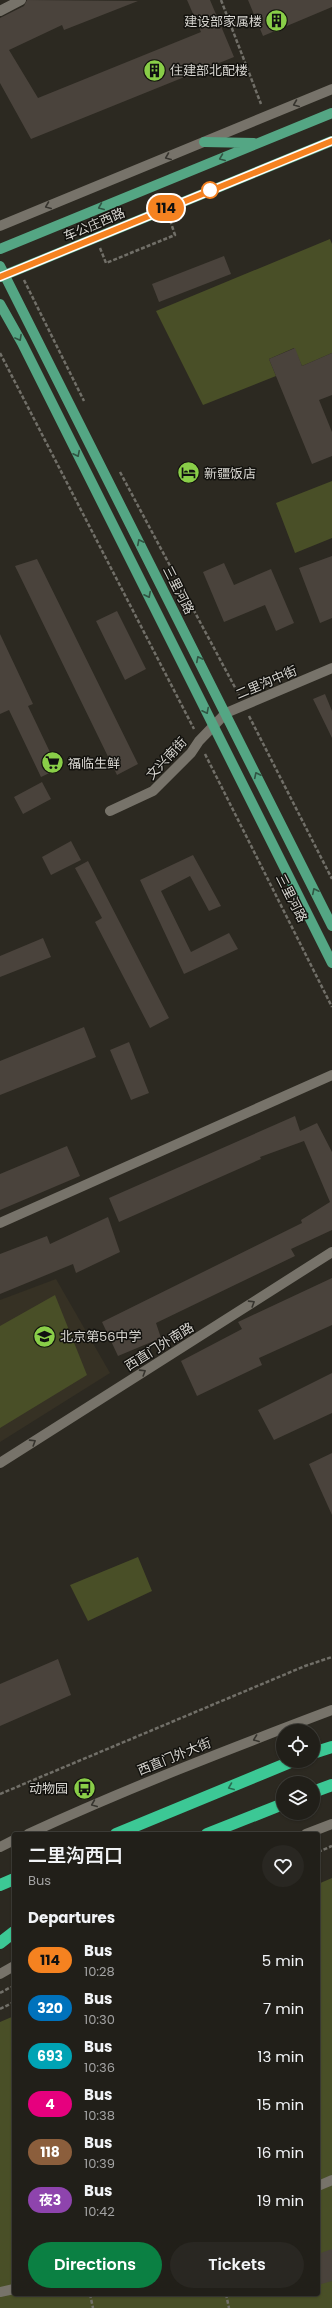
<!DOCTYPE html>
<html lang="en">
<head>
<meta charset="utf-8">
<style>
	body { margin:0; font-family:Poppins,"Noto Sans SC",sans-serif; background:#292722; color:#f1f3f6; height:100vh; display:flex; flex-direction:column; font-size:15px; white-space:nowrap }
	* { box-sizing:border-box; margin:0 }
	p { font-size:13px; color:#a2a2a2 }
	.icon { flex:none; width:22px; height:22px; fill:none; stroke:currentColor; stroke-width:2; stroke-linecap:round; stroke-linejoin:round }
	.map { position:relative; flex:1; overflow:hidden }
	.sheet { position:absolute; left:12px; top:1832px; width:308px; height:464px; display:flex; flex-direction:column; background:#211f19; border-radius:4px; box-shadow:0 1px 3px #0004,0 0 0 1px #3e3d38 }
	.sheet>* { flex:none }
	.badge { padding:0 8px; border-radius:13px; font-size:14px; line-height:26px }
	.buttons { position:absolute; left:276px; top:1724px; display:grid; gap:8px }
	.buttons a { display:grid; place-items:center; width:44px; height:44px; border-radius:50%; background:#211f19; box-shadow:0 1px 3px #0004,0 0 0 1px #3e3d38; font-size:20px }
	.map>.badge { position:absolute; translate:-50% -50%; box-shadow:0 0 0 2px #fff }
	h2 { padding:0 16px; font-size:15px; line-height:36px }
	.round { display:grid; place-items:center; flex:none; width:42px; height:42px; border-radius:21px; background:#292722 }
	.head { display:flex; align-items:center; justify-content:space-between; height:68px; padding:0 16px }
	h1 { font-size:19px; font-weight:600; line-height:30px }
	.button { display:flex; gap:8px; margin-top:auto; padding:8px 16px }
	.button a { flex:1; height:46px; border-radius:24px; background:#0b8043; color:#fff; font-size:16px; font-weight:600; line-height:46px; text-align:center }
	.button a+a { background:#292722; color:#f1f3f6 }
	ul { padding:0; list-style:none }
	li { display:flex; align-items:center; gap:12px; height:48px; padding:0 16px }
	li div { flex:1 }
	li b { display:block; font-size:15px }
	li em { font-style:normal }
	li .badge { min-width:44px; font-weight:700; text-align:center }
	.map>svg:first-child { display:block }
</style>
</head>
<body>
<div class="map">
<svg width="332" height="2308" viewBox="0 0 332 2308">
	<rect width="100%" height="100%" fill="#2c2921"/>
	<path fill="#363124" d="M56,1279L110,1373L0,1442V1300Z"/>
	<path fill="#494f27" d="M330,239L332,244V353L302,366L294,348L269,359L276,376L203,405L156,311Z
		M332,481V538L295,553L276,503Z
		M55,1295L87,1375L0,1428V1326Z
		M138,1557L152,1591L88,1621L70,1585Z
		M332,1878V2308H0V2022L14,2016V2294H318V1884Z"/>
	<path fill="#4a433c" d="M27,0L138,1L64,30L62,25L9,50L38,98L201,32L187,0H210L234,57L31,139L0,83V18L24,6Z
		M248,0H332V7L263,36Z
		M224,256L231,274L159,302L152,284Z
		M295,348L302,366L332,353V395L319,400L332,432V456L312,464L269,359Z
		M332,556V618L320,623L299,568Z
		M37,559L138,764L117,775L15,566Z
		M224,563L234,585L271,569L294,623L276,631L265,605L224,622L203,572Z
		M117,611L146,669L125,680L96,621Z
		M0,634L33,704L28,706L58,769L41,777L9,710L0,714Z
		M325,694L332,711V738L313,699Z
		M42,782L51,799L23,814L14,797Z
		M71,841L81,860L51,875L42,857Z
		M193,855L221,906L209,911L190,876L161,891L191,952L229,933L238,949L184,974L140,880Z
		M88,861L169,1018L150,1028L95,922L102,918L75,868Z
		M43,938L51,957L0,977V956Z
		M84,1027L96,1057L0,1095V1061Z
		M129,1042L149,1093L131,1100L110,1050Z
		M295,1116L300,1131L317,1123L332,1152V1230L291,1249L295,1256L156,1323L161,1338L118,1356L102,1322L302,1223L301,1220L330,1202L304,1141L260,1157L261,1159L119,1222L109,1198Z
		M67,1146L80,1176L0,1210V1174Z
		M108,1217L120,1252L76,1273L73,1264L0,1294V1254L47,1236L50,1244Z
		M332,1278V1325L259,1358L262,1365L197,1396L181,1361L242,1329L238,1322Z
		M332,1373V1413L274,1440L258,1410Z
		M332,1453V1515L309,1464Z
		M58,1659L71,1695L0,1726V1684Z
		M332,2249V2281L318,2285V2254Z"/>
	<g fill="none" stroke-linecap="round" stroke-linejoin="round">
		<path stroke="#716f68" stroke-width="2.5" stroke-dasharray="4 2" stroke-linecap="butt" d="M221,0L261,104
			M100,248L106,263L175,235L170,220
			M24,280L84,401
			M0,353L194,729
			M120,472L239,695
			M249,716L332,879
			M205,754L332,1007
			M0,1794L305,1666L332,1657
			M318,1852L332,1846
			M0,1993L11,1987
			M0,2009L14,2002
			M90,2294L93,2308
			M226,2294L229,2308"/>
		<path stroke="#77736a" stroke-width="10" d="M0,11L21,0
			M0,226L332,89
			M110,811L153,791L191,753L199,741L226,713L332,668
			M0,1223L332,1075
			M0,1463L332,1252
			M28,1834C128,1788 229,1749 332,1710
			M306,1834L332,1824
			M0,1847L14,1840
			M0,1974L14,1966
			M318,2186L332,2180
			M0,2292L14,2289"/>
		<path stroke="#54a684" stroke-width="10" d="M204,142L254,143
			M0,249L332,113
			M0,266L332,926
			M0,277L332,141
			M0,304L22,343L332,963"/>
		<path stroke="#3cc895" stroke-width="12" d="M313,1753L332,1747
			M313,1792L332,1785
			M116,1834L293,1761
			M207,1834L283,1804
			M0,1885L14,1879
			M0,1943L14,1932"/>
	</g>
	<defs><path id="oneway-chevron" d="M-2-3.5L2.5 0L-2 3.5" fill="none" stroke-width="1.6" stroke-linecap="round" stroke-linejoin="round"/></defs>
	<g stroke="#36342e">
		<use href="#oneway-chevron" transform="translate(296 104) rotate(158)"/>
		<use href="#oneway-chevron" transform="translate(168 157) rotate(158)"/>
		<use href="#oneway-chevron" transform="translate(48 206) rotate(158)"/>
		<use href="#oneway-chevron" transform="translate(252 1303) rotate(-32)"/>
		<use href="#oneway-chevron" transform="translate(143 1372) rotate(-32)"/>
		<use href="#oneway-chevron" transform="translate(33 1442) rotate(-32)"/>
		<use href="#oneway-chevron" transform="translate(256 1739) rotate(159)"/>
		<use href="#oneway-chevron" transform="translate(94 1804) rotate(157)"/>
	</g>
	<g stroke="#305543">
		<use href="#oneway-chevron" transform="translate(222 158) rotate(158)"/>
		<use href="#oneway-chevron" transform="translate(101 207) rotate(157)"/>
		<use href="#oneway-chevron" transform="translate(19 338) rotate(61)"/>
		<use href="#oneway-chevron" transform="translate(77 454) rotate(64)"/>
		<use href="#oneway-chevron" transform="translate(140 542) rotate(-117)"/>
		<use href="#oneway-chevron" transform="translate(148 595) rotate(63)"/>
		<use href="#oneway-chevron" transform="translate(199 659) rotate(-117)"/>
		<use href="#oneway-chevron" transform="translate(206 711) rotate(63)"/>
		<use href="#oneway-chevron" transform="translate(257 775) rotate(-116)"/>
		<use href="#oneway-chevron" transform="translate(315 891) rotate(-116)"/>
	</g>
	<use stroke="#286d52" href="#oneway-chevron" transform="translate(231 1787) rotate(158)"/>
	<g fill="none" stroke-linecap="round" stroke-linejoin="round">
		<defs>
			<path id="line" d="M0,277L332,141"/>
		</defs>
		<use href="#line" stroke="#fff" stroke-width="9"/>
		<use href="#line" stroke="#f58220" stroke-width="6"/>
	</g>
	<defs>
		<symbol id="building-disc" viewBox="-11 -11 22 22"><circle r="9.5" fill="#89ce48" stroke="#13120e"/><path d="M-4-6H4V6H1V3H-1V6H-4ZM-2.5-4.3h1.7v1.8h-1.7ZM.8-4.3h1.7v1.8H.8ZM-2.5-1h1.7V.8h-1.7ZM.8-1h1.7V.8H.8Z" fill="#111"/></symbol>
		<symbol id="hotel-disc" viewBox="-11 -11 22 22"><circle r="9.5" fill="#89ce48" stroke="#13120e"/><path d="M-6-4.5h1.5V1H6V5H4.5V3h-9V5H-6ZM-4 0a1.8 1.8 0 1 1 3.6 0ZM.5 0V-2.5h3Q6-2.5 6 0Z" fill="#111"/></symbol>
		<symbol id="supermarket-disc" viewBox="-11 -11 22 22"><circle r="9.5" fill="#89ce48" stroke="#13120e"/><path d="M-6-5.5h2.5l.6 2H6L4.5 2H-2.5L-4.4-4H-6ZM-1.5 3.2a1.3 1.3 0 1 0 .1 0ZM3 3.2a1.3 1.3 0 1 0 .1 0Z" fill="#111"/></symbol>
		<symbol id="school-disc" viewBox="-11 -11 22 22"><circle r="9.5" fill="#89ce48" stroke="#13120e"/><path d="M0-5L7-2L0 1L-7-2ZM-4 1L0 2.5L4 1V4Q0 6-4 4Z" fill="#111"/></symbol>
		<symbol id="bus-disc" viewBox="-11 -11 22 22"><circle r="9.5" fill="#89ce48" stroke="#13120e"/><path d="M-5-6H5V4H4V6H2V4H-2V6H-4V4H-5ZM-3.5-4V0h7V-4ZM-3.5 1.2v1.5H-2V1.2ZM2 1.2v1.5H3.5V1.2Z" fill="#111"/></symbol>
	</defs>
	<g fill-rule="evenodd">
		<use href="#building-disc" x="264" y="8" width="25" height="25"/>
		<use href="#building-disc" x="142" y="58" width="25" height="25"/>
		<use href="#hotel-disc" x="176" y="460" width="25" height="25"/>
		<use href="#supermarket-disc" x="40" y="750" width="25" height="25"/>
		<use href="#school-disc" x="32" y="1324" width="25" height="25"/>
		<use href="#bus-disc" x="72" y="1776" width="25" height="25"/>
	</g>
	<circle fill="#fff" stroke="#f58220" stroke-width="2" cx="210" cy="190" r="8"/>
	<g text-anchor="middle" stroke-width="3" stroke-linejoin="round" paint-order="stroke">
		<g font-size="13" fill="#d7d5d0" stroke="#13120e" text-anchor="start">
			<text x="262" y="26" text-anchor="end">建设部家属楼</text>
			<text x="170" y="75">住建部北配楼</text>
			<text x="204" y="478">新疆饭店</text>
			<text x="68" y="768">福临生鲜</text>
			<text x="60" y="1341">北京第56中学</text>
			<text x="68" y="1793" text-anchor="end">动物园</text>
		</g>
		<g font-size="13" fill="#d7d5d0" stroke="#13120e">
			<text transform="translate(94 224) rotate(-23)" y="5">车公庄西路</text>
			<text transform="translate(179 590) rotate(63)" y="5">三里河路</text>
			<text transform="translate(266 682) rotate(-23)" y="5">二里沟中街</text>
			<text transform="translate(166 758) rotate(-47)" y="5">文兴南街</text>
			<text transform="translate(292 898) rotate(63)" y="5">三里河路</text>
			<text transform="translate(159 1346) rotate(-32)" y="5">西直门外南路</text>
			<text transform="translate(174 1756) rotate(-22)" y="5">西直门外大街</text>
		</g>
	</g>
</svg>
<div class="buttons">
<a><svg class="icon" aria-label="locate" viewBox="0 0 24 24"><circle cx="12" cy="12" r="6"/><path d="M12 2v4M12 18v4M2 12h4M18 12h4"/></svg></a>
<a><svg class="icon" aria-label="layers" viewBox="0 0 24 24"><path d="M12 4l9 5-9 5-9-5zM3 14l9 5 9-5"/></svg></a>
</div>
<b class="badge" style="left:166px;top:208px;background:#f58220;color:#111">114</b>
<section class="sheet">
<div class="head"><div><h1>二里沟西口</h1><p>Bus</p></div><a class="round"><svg class="icon" aria-label="heart" viewBox="0 0 24 24"><path d="M12 20l-8-8c-3-5 5-10 8-4 3-6 11-1 8 4z"/></svg></a></div>
<h2>Departures</h2>
<ul>
<li><span class="badge" style="background:#f58220;color:#111">114</span><div><b>Bus</b><p>10:28</p></div><em>5 min</em></li>
<li><span class="badge" style="background:#0072bc;color:#fff">320</span><div><b>Bus</b><p>10:30</p></div><em>7 min</em></li>
<li><span class="badge" style="background:#00a3b4;color:#fff">693</span><div><b>Bus</b><p>10:36</p></div><em>13 min</em></li>
<li><span class="badge" style="background:#e6007e;color:#fff">4</span><div><b>Bus</b><p>10:38</p></div><em>15 min</em></li>
<li><span class="badge" style="background:#8b5e3c;color:#fff">118</span><div><b>Bus</b><p>10:39</p></div><em>16 min</em></li>
<li><span class="badge" style="background:#8e44ad;color:#fff">夜3</span><div><b>Bus</b><p>10:42</p></div><em>19 min</em></li>
</ul>
<div class="button"><a>Directions</a><a>Tickets</a></div>
</section>
</div>
</body>
</html>
